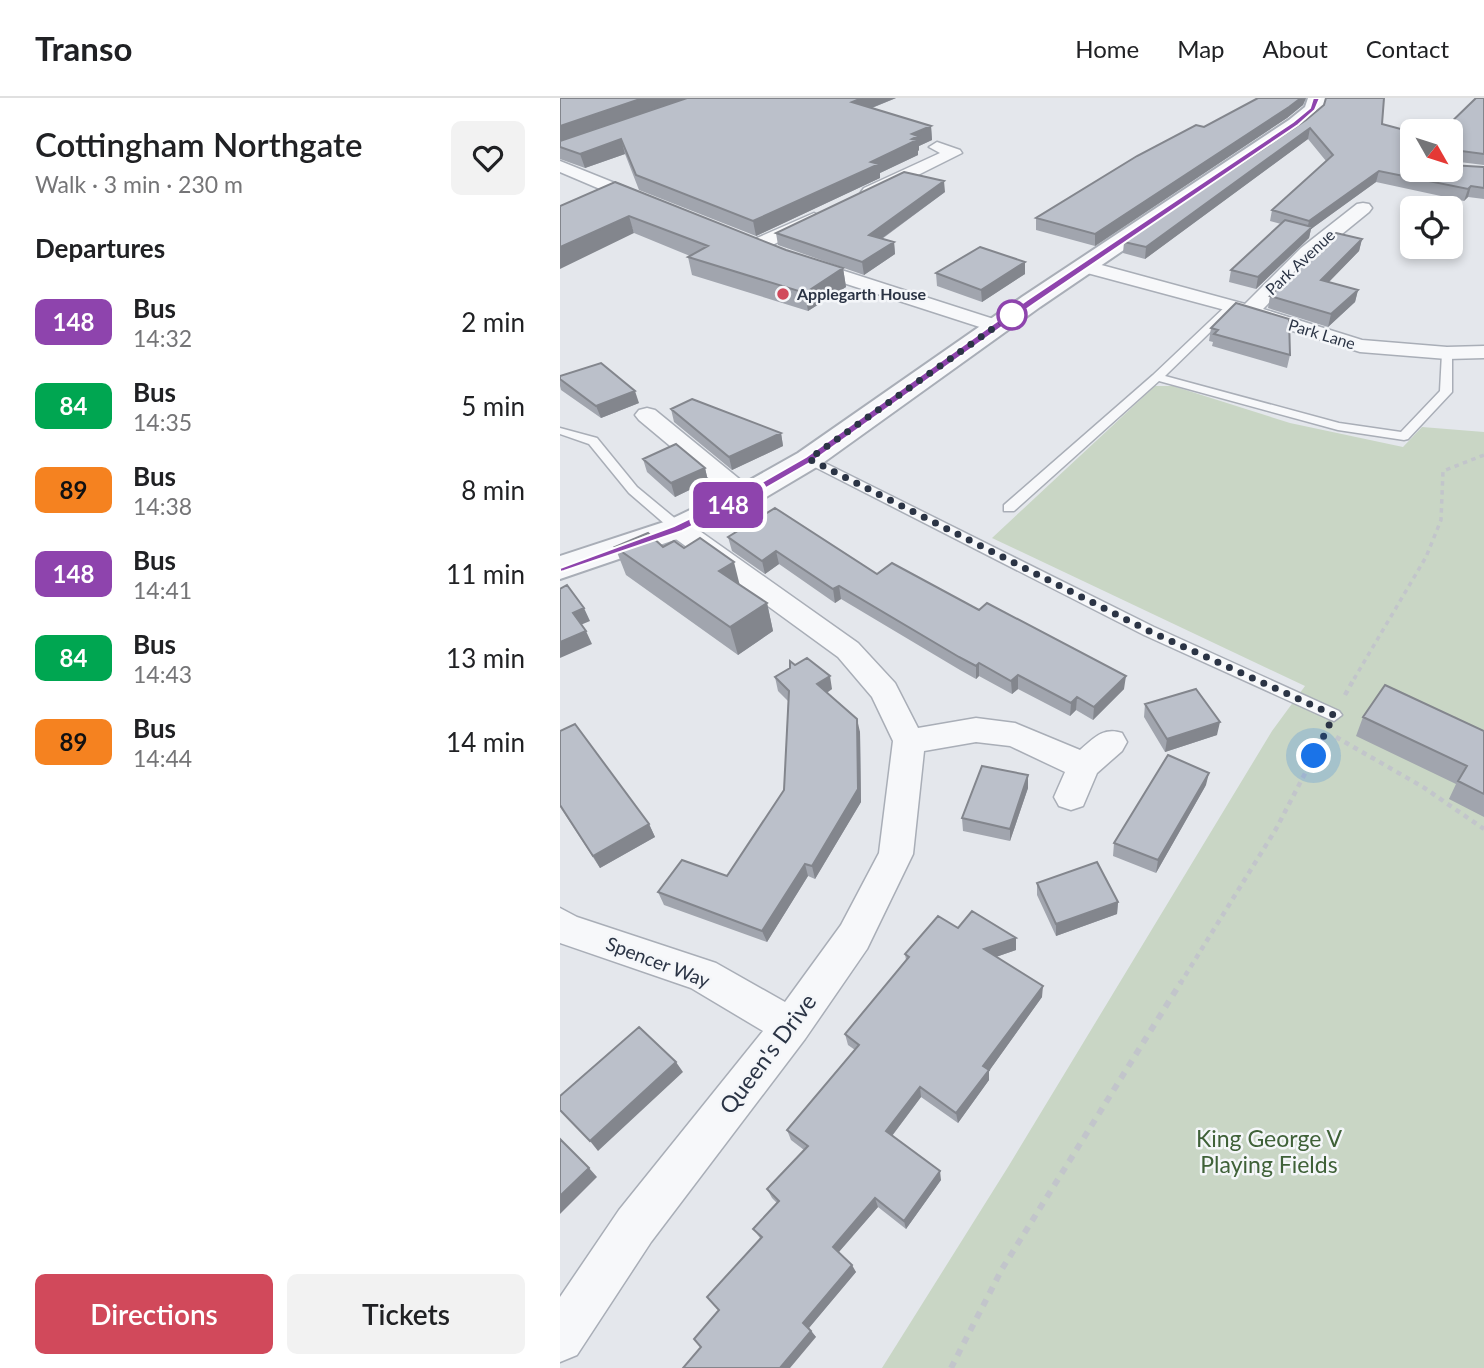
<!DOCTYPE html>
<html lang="en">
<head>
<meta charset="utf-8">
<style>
	body { margin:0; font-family:Lato,sans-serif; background:#f2f2f2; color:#202124; height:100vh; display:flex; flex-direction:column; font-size:26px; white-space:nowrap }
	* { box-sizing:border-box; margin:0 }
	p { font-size:23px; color:#757577 }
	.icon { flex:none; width:38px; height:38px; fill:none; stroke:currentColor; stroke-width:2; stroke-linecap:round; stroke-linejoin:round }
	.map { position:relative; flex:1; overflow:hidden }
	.drawer { display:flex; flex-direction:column; background:#fff; width:560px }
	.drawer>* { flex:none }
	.badge { padding:0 14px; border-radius:10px; font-size:24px; line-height:46px }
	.needle { width:46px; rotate:129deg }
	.controls { position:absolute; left:840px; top:21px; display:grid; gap:14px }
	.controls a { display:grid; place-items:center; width:63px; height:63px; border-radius:10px; background:#fff; box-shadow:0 4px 10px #0003; font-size:35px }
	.you { position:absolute; width:35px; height:35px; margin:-18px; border:5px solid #fff; border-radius:50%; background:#1a73e8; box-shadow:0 0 0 10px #1a73e833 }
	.map>.badge { position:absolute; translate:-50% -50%; box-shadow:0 0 0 4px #fff }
	h2 { padding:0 35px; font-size:26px; line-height:63px }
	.round { display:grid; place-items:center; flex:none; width:74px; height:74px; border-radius:10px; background:#f2f2f2 }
	.head { display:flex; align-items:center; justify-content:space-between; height:119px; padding:0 35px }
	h1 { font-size:33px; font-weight:600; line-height:52px }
	.action { display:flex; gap:14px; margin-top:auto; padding:14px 35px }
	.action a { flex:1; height:80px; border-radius:10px; background:#d1495b; color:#fff; font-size:28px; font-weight:600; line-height:80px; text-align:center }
	.action a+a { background:#f2f2f2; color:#202124 }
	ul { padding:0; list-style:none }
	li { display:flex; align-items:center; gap:21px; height:84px; padding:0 35px }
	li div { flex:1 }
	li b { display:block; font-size:26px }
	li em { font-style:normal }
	li .badge { min-width:77px; font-weight:700; text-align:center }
	header { display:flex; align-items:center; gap:42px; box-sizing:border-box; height:98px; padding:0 35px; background:#fff; border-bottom:2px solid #e0e0e0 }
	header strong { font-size:33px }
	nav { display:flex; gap:38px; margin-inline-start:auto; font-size:24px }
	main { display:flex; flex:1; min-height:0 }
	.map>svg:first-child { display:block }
</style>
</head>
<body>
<header>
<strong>Transo</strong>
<nav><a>Home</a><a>Map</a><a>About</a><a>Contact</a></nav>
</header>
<main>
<section class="drawer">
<div class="head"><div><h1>Cottingham Northgate</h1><p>Walk · 3 min · 230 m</p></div><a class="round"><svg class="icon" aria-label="heart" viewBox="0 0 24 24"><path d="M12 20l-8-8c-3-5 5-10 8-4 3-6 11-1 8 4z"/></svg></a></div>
<h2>Departures</h2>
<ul>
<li><span class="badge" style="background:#8e44ad;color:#fff">148</span><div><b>Bus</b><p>14:32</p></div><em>2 min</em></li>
<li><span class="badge" style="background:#00a651;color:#fff">84</span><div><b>Bus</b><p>14:35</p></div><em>5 min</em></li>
<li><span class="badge" style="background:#f58220;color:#111">89</span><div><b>Bus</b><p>14:38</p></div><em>8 min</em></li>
<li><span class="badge" style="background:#8e44ad;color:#fff">148</span><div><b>Bus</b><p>14:41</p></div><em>11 min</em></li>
<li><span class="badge" style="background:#00a651;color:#fff">84</span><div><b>Bus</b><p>14:43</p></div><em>13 min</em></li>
<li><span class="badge" style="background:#f58220;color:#111">89</span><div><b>Bus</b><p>14:44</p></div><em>14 min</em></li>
</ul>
<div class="action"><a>Directions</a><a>Tickets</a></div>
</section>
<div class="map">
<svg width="924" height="1270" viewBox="0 0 924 1270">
	<rect width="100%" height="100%" fill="#e4e7ec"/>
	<path fill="#c9d6c5" d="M595,288H613L730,325L843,349L862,329L924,334V1270H322L448,1069L712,633L745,588L432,440Z"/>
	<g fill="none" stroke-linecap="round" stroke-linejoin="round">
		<defs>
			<path id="service" d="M668,206L677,208L605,278L779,325L841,334L880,293L882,255L887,252L892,255V294L848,341L844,342L778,332L599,283L454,413H444V407L593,277Z
				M0,330L37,340L77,389L123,427V433H113L69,395L29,346L0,336Z
				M249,357L594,529L779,613L782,617L774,623L769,621L584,537L245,364L243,361Z"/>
			<path id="minor" d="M377,44L400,52L402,55L316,98H304L301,94L304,90L380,55L369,49Z
				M0,63L92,100L95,104L92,108H80L0,74Z
				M803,105L809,106L812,110L809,114L755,158L703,211L802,242L887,249L924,248V260L887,261L800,254L665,212L516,172L513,168L523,162L685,206L741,150L797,106Z
				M254,115L263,120L260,124L202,152H188L186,148L188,144Z
				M244,160L443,224L446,228L443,232H429L237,170L234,166Z
				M87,310L95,312L194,393L198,398L194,403L185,406L176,403L79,322L75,317L79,312Z
				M118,422L127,424L298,545L335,585L358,630L416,620L455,625L520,652C534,640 543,629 562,635L567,644L562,653L537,675L523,708L511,712L499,708L494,699L505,674L450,648L416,644L364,653L353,756L307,851L245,941L91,1144L17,1257L0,1264V1199L59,1112L203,933L131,890L0,845V810L17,819L156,865L225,904L281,827L319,755L333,643L312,599L278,559L109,436L105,430L109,424Z"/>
			<path id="tertiary" d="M748,0H766L760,15L743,30L480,209L260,367L196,405L129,437L0,481V458L107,423L174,391L238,355L462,199L729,22L745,9Z"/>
		</defs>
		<use href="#service" stroke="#a9aeb7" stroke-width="3"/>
		<use href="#minor" stroke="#a9aeb7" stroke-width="3"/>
		<use href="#tertiary" stroke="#a9aeb7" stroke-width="4"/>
		<path stroke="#c2c5cb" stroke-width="3.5" stroke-dasharray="4.5 4.5" stroke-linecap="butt" d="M794,581L866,459L881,422L883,373L924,357"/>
		<path stroke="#c2c5cb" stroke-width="4.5" stroke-dasharray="5 5" stroke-linecap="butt" d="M785,597L795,579
			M776,639L863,689L924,731
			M620,886L716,731L764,639"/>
		<path stroke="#c2c5cb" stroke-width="6" stroke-dasharray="7 7" stroke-linecap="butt" d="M391,1270L442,1171L621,884"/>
		<use href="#service" fill="#f7f8fa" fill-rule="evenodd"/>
		<use href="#minor" fill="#f7f8fa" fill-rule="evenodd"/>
		<use href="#tertiary" fill="#f7f8fa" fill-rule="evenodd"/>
	</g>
	<path fill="#a1a5ae" d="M0,0H336L312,10L371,28L372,42L359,48V52L358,53V57L320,75V80L196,138L79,92L65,56L25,70L0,61Z
		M698,0H746L743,7L727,20L535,148L476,132V120Z
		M924,0V67L891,63V65V33Z
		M764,7L822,26L852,72L924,69V101L908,99L904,103L816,84L751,131L749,140L696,191L669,184L671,172L721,126L710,123L712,112L766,63L748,41L585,161L563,155L564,144L746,22Z
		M55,84L226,152L283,170L286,189L248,213L132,177L128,159L130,158L74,135Z
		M385,94L322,141L334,144L335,156L304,177L218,147L216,135Z
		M802,141L799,153L769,184L798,192L795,204L768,229L708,210L710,198Z
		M376,175L465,176L422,204L377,188Z
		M651,230L730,257L727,270L652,248L653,244L649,243Z
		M0,278L79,305L41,320L1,292L0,288Z
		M111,311L221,335L223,348L172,372L114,324Z
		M83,361L145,370L148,383L115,399L87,374Z
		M168,439L317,476L564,591L533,622L516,612L510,618L458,591L452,596L419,578L416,581L400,572L281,501L275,505L219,466L205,476L172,453Z
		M55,449L180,487L207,505L213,533L178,557L66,477Z
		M235,567L272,591L267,595L300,634L301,704L255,781L248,778L207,844L104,807L98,794L167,778L224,692L228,603L218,593L215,579Z
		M585,606L657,637L605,654L584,619Z
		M803,619L924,633V719L889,701L896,686L796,638Z
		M0,633L89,726L95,739L40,770L0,709Z
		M468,677V690L450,743L403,733L402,720Z
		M646,687L596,775L553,758L554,745Z
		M477,785L558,804L557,816L496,838L477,797Z
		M398,830L456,840V852L436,859L482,899L429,973V982L398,1025L361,999L332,1038L381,1082L346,1131L318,1109L279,1154L296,1174L249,1230L256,1239L141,1249L159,1212L200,1140L193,1131L217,1105L212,1100L207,1091L244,1052L231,1042L227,1032L295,952L288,947L285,936L346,862L345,856Z"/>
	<path fill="#83868d" d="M83,0H126L0,43V28Z
		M302,0H336L294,17L292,4Z
		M741,0H746L743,7L727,20L535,148V136Z
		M371,28L372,42L359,48V52L358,53V57L320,75V80L196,138L193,123L311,64L352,36Z
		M750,30L748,41L585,161L586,149Z
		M61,41L65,56L25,70L20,56Z
		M819,73L816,84L751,131L749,140L696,191L698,179L747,132L749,123Z
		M384,83L385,94L310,149L309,137Z
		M911,88L908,99L904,103L908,91Z
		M69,118L74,135L0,171V149Z
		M802,141L799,153L759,194L761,182Z
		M334,144L335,156L304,177L302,164Z
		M465,164V176L422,204L421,192Z
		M283,170L286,189L248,213L245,195Z
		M798,192L795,204L768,229L771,216Z
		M75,293L79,305L41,320L36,308Z
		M221,335L223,348L172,372L169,359Z
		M145,370L148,383L115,399L111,385Z
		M216,453L219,466L205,476L202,463Z
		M174,464L181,492L159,473Z
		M279,488L281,501L275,505L273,491Z
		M207,505L213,533L178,557L170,529Z
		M24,510L30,523L18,528L13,515Z
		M26,533L32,546L0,560V544Z
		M419,565V578L416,581V568Z
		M458,577V591L452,596L451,583Z
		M270,578L272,591L260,599L257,586Z
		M566,578L564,591L533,622L534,609Z
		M517,599L516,612L510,618L511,605Z
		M297,621L300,634L301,704L255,781L252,768Z
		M660,624L657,637L605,654L607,641Z
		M649,675L646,687L596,775L598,762Z
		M468,677V690L450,743V731Z
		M89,726L95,739L40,770L33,758Z
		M245,766L248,778L207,844L202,833Z
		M558,804L557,816L496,838V826Z
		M456,840V852L424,863V851Z
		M483,888L482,899L429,973V982L398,1025L396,1015L423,968Z
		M116,964L123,974L38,1053L30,1043Z
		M360,989L361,999L328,1043L326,1033Z
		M29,1070L37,1079L0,1116V1098Z
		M380,1073L381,1082L346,1131L344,1123Z
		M315,1100L318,1109L277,1156L273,1149Z
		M292,1167L296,1174L248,1231L243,1225Z
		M251,1233L256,1239L230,1270H220Z"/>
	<path fill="#bbc0ca" stroke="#83868d" stroke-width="2" d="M0,0H83L0,28Z
		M127,0H302L292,4L371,28L352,36L358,38L352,41L357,42L311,64L319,66L193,123L76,77L61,41L20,56L0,49V43Z
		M698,0H741L729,9L535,136L476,120L577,58L636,27L644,29Z
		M766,0H824L822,26L852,34V72H891V67L924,69V90L911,88L908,91L819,73L749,123L712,112L773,57L750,30L586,149L564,144L746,22L764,7Z
		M916,0H924V56L894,52L891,59V33H882Z
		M344,74L384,83L309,137L334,144L302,164L216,135Z
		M55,84L226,152L283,170L245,195L128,159L148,148L69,118L0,149V108Z
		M725,122L752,129L698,179L671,172Z
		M776,135L802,141L761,182L798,192L771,216L710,198Z
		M420,149L465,164L421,192L376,175Z
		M676,205L729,221L730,257L654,236L658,232L651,230Z
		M41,265L75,293L36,308L0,281V278Z
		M132,301L221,335L169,359L111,311Z
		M116,346L145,370L111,385L83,361Z
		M215,410L317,476L332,465L419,512L427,505L566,578L534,609L517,599L511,605L458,577L451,583L419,565L416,568L399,559L279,488L273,491L216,453L202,463L168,439Z
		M88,435L103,449L114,443L124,450L140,440L174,464L159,473L207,505L170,529L55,449Z
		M7,487L24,510L13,515L26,533L0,544V491Z
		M247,560L270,578L257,586L297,621L298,691L252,768L245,766L202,833L98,794L122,762L167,778L224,692L229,593L215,579L230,570V563L235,567Z
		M825,587L924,633V696L898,683L907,668L803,619Z
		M636,591L660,624L607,641L585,606Z
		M15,626L89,726L33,758L0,707V633Z
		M608,657L649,675L598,762L554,745Z
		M422,668L468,677L450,731L402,720Z
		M537,764L558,804L496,826L477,785Z
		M412,813L456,840L424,851L483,888L423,968L429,972L396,1015L360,989L326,1033L380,1073L344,1123L315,1100L273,1149L292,1167L243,1225L251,1233L220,1270H123L141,1249L134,1241L159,1212L147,1199L202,1139L193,1131L219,1103L207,1091L248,1048L227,1032L299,947L285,936L349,859L345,856L378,818L398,830Z
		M79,929L116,964L30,1043L0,1012V998Z
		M0,1041L29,1070L0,1098Z"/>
	<path fill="#8e44ad" stroke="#fff" stroke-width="2" d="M753,0H760L755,12L738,27L474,206L253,363L189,400L122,433L4,473L0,474V470L114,428L181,396L246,359L467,202L733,24L750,10Z"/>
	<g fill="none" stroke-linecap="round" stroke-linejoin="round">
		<path stroke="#2b3445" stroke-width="7" stroke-dasharray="0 12.6" d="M452,217L249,361L589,533L774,617L754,658"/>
	</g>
	<circle fill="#d1495b" stroke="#f4f6f9" stroke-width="2.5" cx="223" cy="196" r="7"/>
	<circle fill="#fff" stroke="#8e44ad" stroke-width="3.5" cx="452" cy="217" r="14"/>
	<g text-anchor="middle" stroke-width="5" stroke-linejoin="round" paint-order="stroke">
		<g font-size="16" fill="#2b3445" stroke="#f4f6f9">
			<text transform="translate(740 164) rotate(-43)" y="6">Park Avenue</text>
			<text transform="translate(762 236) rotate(17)" y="6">Park Lane</text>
		</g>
		<g font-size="16" font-weight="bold" fill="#2b3445" stroke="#f4f6f9" text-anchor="start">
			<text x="237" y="202">Applegarth House</text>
		</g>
		<g font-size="19" fill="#2b3445" stroke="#f4f6f9">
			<text transform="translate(98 864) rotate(21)" y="7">Spencer Way</text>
		</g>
		<g font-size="23" fill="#2b3445" stroke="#f4f6f9">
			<text transform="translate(208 956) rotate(-53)" y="8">Queen's Drive</text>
		</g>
		<g font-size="23" fill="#3f6138" stroke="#f4f6f9">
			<text x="709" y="1049">King George V<tspan x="709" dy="26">Playing Fields</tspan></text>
		</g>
	</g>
</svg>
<div class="controls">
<a><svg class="needle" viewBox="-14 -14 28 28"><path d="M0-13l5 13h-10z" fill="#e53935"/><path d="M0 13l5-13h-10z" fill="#757577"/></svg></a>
<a><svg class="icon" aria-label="locate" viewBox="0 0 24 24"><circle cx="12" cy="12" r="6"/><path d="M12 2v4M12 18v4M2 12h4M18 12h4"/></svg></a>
</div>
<div class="you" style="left:754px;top:658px"></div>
<b class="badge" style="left:168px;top:407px;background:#8e44ad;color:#fff">148</b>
</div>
</main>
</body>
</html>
